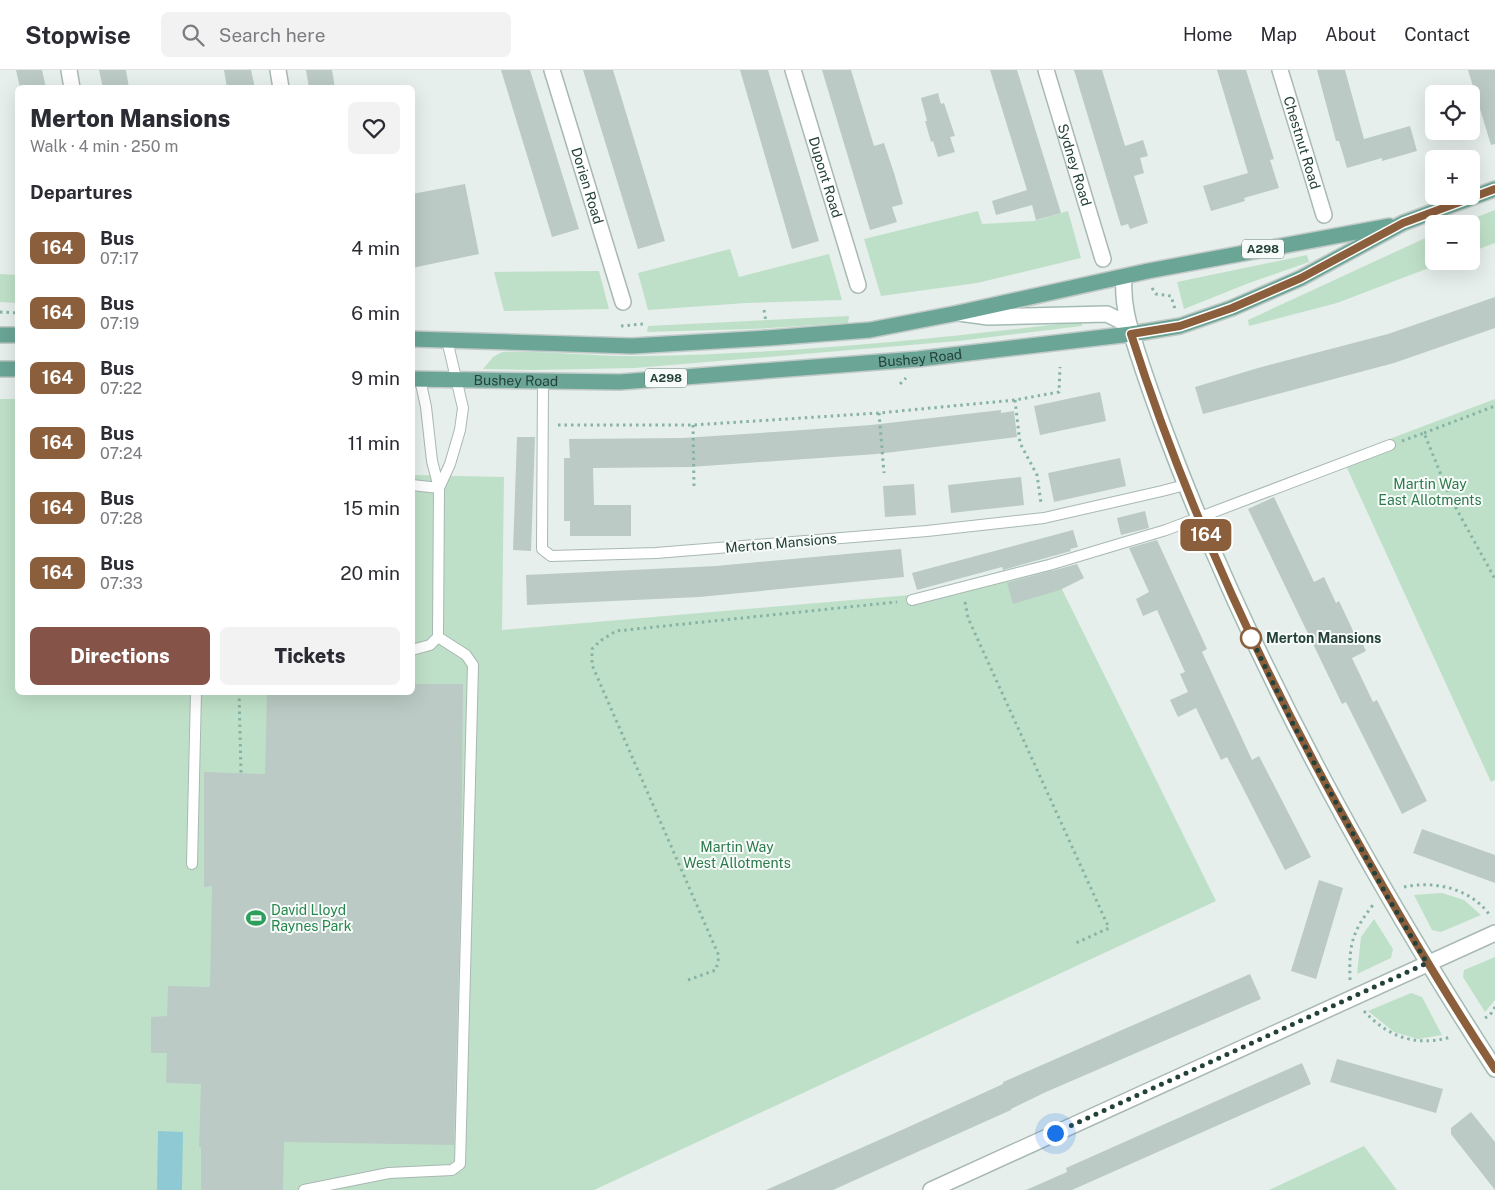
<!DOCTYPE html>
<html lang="en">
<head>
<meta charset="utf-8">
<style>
	body { margin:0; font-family:"Public Sans",sans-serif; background:#f2f2f3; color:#2b2b33; height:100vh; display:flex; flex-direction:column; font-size:19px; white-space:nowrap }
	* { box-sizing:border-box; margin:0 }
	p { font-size:16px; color:#7c7c81 }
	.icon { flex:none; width:28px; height:28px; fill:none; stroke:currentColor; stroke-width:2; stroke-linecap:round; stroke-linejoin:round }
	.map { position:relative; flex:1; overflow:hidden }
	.drawer { position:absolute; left:15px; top:15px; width:400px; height:610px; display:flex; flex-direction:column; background:#fff; border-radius:8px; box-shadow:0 5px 20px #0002 }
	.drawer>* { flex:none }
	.badge { padding:0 10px; border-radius:8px; font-size:18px; line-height:32px }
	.controls { position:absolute; left:1425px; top:15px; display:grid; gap:10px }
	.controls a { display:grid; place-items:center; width:55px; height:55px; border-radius:8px; background:#fff; box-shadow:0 5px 20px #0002; font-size:25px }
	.you { position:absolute; width:25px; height:25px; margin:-12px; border:4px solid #fff; border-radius:50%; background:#1a73e8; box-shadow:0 0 0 8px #1a73e833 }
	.map>.badge { position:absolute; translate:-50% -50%; box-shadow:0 0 0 2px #fff }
	h2 { padding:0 15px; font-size:19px; line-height:45px }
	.round { display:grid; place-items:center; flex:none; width:52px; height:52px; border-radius:8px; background:#f2f2f3 }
	.head { display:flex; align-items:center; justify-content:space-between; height:85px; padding:0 15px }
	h1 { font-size:24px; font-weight:800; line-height:38px }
	.primary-button { display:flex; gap:10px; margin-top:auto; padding:10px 15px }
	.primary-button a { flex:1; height:58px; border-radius:8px; background:#855347; color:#fff; font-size:20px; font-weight:800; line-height:58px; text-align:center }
	.primary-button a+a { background:#f2f2f3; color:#2b2b33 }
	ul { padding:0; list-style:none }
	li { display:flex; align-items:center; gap:15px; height:65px; padding:0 15px }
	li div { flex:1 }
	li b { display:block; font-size:19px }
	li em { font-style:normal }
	li .badge { min-width:55px; font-weight:700; text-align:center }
	header { display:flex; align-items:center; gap:30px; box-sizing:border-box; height:70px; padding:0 25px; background:#fff; border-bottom:1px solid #e1e1e2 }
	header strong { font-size:24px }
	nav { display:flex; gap:28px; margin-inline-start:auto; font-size:18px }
	.search { width:350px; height:45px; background:#f2f2f3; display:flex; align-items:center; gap:12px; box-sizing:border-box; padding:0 18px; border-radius:8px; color:#7c7c81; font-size:19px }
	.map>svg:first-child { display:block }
</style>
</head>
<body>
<header>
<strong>Stopwise</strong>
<div class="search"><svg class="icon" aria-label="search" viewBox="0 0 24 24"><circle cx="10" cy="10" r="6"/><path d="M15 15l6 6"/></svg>Search here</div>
<nav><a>Home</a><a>Map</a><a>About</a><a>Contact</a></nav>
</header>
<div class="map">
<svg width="1495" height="1120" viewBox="0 0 1495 1120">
	<rect width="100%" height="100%" fill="#e6efeb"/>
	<path fill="#bfe0c8" d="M1495,140V173L1471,182V154H1459Z
		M978,141L982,154L1034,151L1068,141L1081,188L977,213L881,226L864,169Z
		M1434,164V191H1447L1337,233L1249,256L1248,250Z
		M730,179L739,207L829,184L842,230L746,233L648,240L638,203Z
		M1307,185L1309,192L1249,213L1184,239L1177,212Z
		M599,201L609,239L504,241L494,202Z
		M0,204L17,205V233L0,232Z
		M849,246L848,253L752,259L647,262L648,256Z
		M1076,252H1082V256L958,271L635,298L534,300L483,299L493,287L502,282C549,280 596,287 642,286C787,284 933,269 1076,252Z
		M0,329H17L18,622H412L413,405L504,407L502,560L910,525L1047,489L1216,831L594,1120H0Z
		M1495,329V710L1491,712L1342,387Z
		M1442,823L1464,830L1481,845L1441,862L1432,860L1414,825Z
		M1374,849L1393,879L1391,888L1357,904L1361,867Z
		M1495,887V930L1485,942L1463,907L1464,900Z
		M1411,923L1422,927L1442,965L1418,969L1394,962L1368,941Z
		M1364,1076L1397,1120H1269Z"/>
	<path fill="#8ec9d4" d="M158,1061L183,1062L182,1120H157Z"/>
	<path fill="#bbcac4" d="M16,0H42L46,18H20Z
		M99,0H126L129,18H103Z
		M224,0H251L255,18H227Z
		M306,0H332L335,18H309Z
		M501,0H530L579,159L552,167Z
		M583,0H613L665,171L638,179Z
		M740,0H768L819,171L792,179Z
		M822,0H851L874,76L884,73L894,103L903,134L892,137L897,152L870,160Z
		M990,0H1017L1061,143L1036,150L1032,135L996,145L992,131L1027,120Z
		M1074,0H1102L1125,76L1143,70L1148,86L1140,88L1144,103L1134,106L1148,153L1130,159L1128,154L1121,156Z
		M1217,0H1246L1274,89L1270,90L1279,118L1244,128L1245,131L1211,141L1203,116L1248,103Z
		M1317,0H1345L1364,69L1410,56L1417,81L1382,91V88L1347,98L1339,71H1336Z
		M1468,0H1495V74L1491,75Z
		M938,23L941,34L944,33L955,66L950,67L955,82L938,87L933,71L931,72L925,51H927L921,28Z
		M465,114L479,184L412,198V124Z
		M1495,227V258L1394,293L1203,344L1195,317L1258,298L1388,264Z
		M1100,322L1106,351L1040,365L1034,336Z
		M1001,340V343L1014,341L1017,367L877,384L690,397L593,398L594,435H631V466H570V451H564V388H570L569,369L683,368L789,361L871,355Z
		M517,367H535L531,481L513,480Z
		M1120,388L1126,416L1054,432L1048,403Z
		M1021,407L1024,435L951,443L948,415Z
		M914,414L916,445L885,447L883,416Z
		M1274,427L1314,512L1324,507L1336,533L1339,531L1355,565L1358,564L1366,581L1352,588L1373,632L1377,630L1427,731L1402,744L1346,632L1342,634L1248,439Z
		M1145,441L1149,458L1121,465L1117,448Z
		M1073,460L1078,477L1070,479L1071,481L1003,500L1002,497L917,520L912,503Z
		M1157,470L1207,579L1202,582L1252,690L1259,686L1311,787L1285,800L1227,687L1221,690L1196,638L1178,647L1170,630L1188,622L1180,604L1185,602L1157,540L1143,546L1136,529L1149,522L1129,478Z
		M901,479L904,507L699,527L527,535L526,505L716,496Z
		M1077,494L1084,508L1060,520L1013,534L1007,513Z
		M412,614H463L461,810L454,1075L284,1072L283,1120H201V1077H199L201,1014L166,1013L167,983H151V947L167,946L168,916L210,917L212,816L204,817V702L265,704L267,622H412Z
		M1422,759L1495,785V813L1413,783Z
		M1319,810L1343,818L1316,909L1291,901Z
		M1250,904L1261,929L1046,1022L1011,1039V1040L895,1092L833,1120H766L904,1059L1003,1014V1012L1019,1005Z
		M1337,989L1443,1019L1436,1043L1330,1012Z
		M1302,993L1311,1014L1072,1120H1026L1067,1102L1066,1098Z
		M1471,1042L1495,1072V1120L1451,1064V1058Z"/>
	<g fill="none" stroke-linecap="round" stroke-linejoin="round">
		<defs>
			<path id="lane" d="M543,312L542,479L551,486L656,483L927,461L1044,448L1162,421L1185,415
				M412,415L439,418
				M439,418L450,394L460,360L463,338L447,270
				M912,530L1049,495L1166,460L1390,375
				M412,580L430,575L438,567L439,418L432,391L426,337L420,309
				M192,794L196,622
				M304,1120L389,1103L452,1100L460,1094L473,595L466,585L438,567"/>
			<g id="street">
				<path d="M69,0L72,18"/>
				<path d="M278,0L281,18"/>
				<path id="s1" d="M552,0L623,232"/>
				<path id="s2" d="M793,0L858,215"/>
				<path id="s3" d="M1046,0L1103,189"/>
				<path id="s4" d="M1280,0L1324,145"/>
				<path d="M931,1120L1495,863"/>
			</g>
			<path id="secondary" d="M1124,208C1122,234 1129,256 1137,281C1146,309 1156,337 1166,364C1250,588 1365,799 1495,999
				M959,243L988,247L1107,244L1127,254"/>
			<g id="primary">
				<path d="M0,265H18"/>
				<path d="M412,269L632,276L768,268L870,260L958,243L1148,201L1389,156"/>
				<path d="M0,299H18"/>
				<path id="s5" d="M412,309L620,312L918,289L1131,264L1180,256L1232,238L1301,208L1403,153L1495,119"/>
			</g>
		</defs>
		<use href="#lane" stroke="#a8b8b2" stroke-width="12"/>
		<use href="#street" stroke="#a8b8b2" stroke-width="18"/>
		<use href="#secondary" stroke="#a4bbb3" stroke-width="18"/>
		<use href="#primary" stroke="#c2cac8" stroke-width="18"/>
		<path stroke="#86b3a5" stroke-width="3" stroke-dasharray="2.5 4" stroke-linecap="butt" d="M1152,218L1156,224L1171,226L1175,239
			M764,240L766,252
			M0,242L18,243
			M621,256L643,254
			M900,314L906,308
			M1015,330L1020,373L1037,405L1041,433
			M879,343L884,403
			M558,355H693L879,343L1015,330L1059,322L1060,297
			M693,355L694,417
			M1424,363L1495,336
			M1402,371L1424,363L1451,429L1495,509
			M965,532L968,548L1109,858L1076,873
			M239,622L241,703
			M1404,817C1435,810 1473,819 1491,847
			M688,910L716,900L719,886L592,595V579L600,571L616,561L897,532
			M1350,910C1349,876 1351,863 1373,835
			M1364,941C1388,967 1416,977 1451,967
			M1485,948L1490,945L1495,937"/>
		<use href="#lane" stroke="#fff" stroke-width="10"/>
		<use href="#street" stroke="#fff" stroke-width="15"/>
		<use href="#secondary" stroke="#fff" stroke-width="15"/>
		<use href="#primary" stroke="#6aa596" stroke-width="15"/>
	</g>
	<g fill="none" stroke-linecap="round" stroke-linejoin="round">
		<defs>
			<path id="line" d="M1495,119L1403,153L1301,208L1232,238L1180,256L1131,264C1183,427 1254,583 1336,733C1386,824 1438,913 1495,999"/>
		</defs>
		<use href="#line" stroke="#fff" stroke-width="11"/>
		<use href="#line" stroke="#8b5e3c" stroke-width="8"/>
		<path stroke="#24423a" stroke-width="5" stroke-dasharray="0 9" d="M1055,1063L1427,893L1387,826L1294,656L1251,568"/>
	</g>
	<defs>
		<symbol id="stadium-bare" viewBox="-9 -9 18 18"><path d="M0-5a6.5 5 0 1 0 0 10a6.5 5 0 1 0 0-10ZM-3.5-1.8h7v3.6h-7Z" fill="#2e9e5b" stroke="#f7fbf9" stroke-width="2.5" paint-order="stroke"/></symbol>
	</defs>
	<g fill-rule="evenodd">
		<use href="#stadium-bare" x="242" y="834" width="28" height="28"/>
	</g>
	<circle fill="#fff" stroke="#8b5e3c" stroke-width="2.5" cx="1251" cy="568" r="10"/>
	<g text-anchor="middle" stroke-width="4" stroke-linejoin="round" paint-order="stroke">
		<g fill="#f7fbf9" stroke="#637a73" stroke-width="1">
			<rect x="1242" y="169.5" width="42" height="19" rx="4"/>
			<rect x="645" y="298.5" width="42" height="19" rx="4"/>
		</g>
		<g font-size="12" font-weight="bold" fill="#24423a">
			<text x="1263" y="183">A298</text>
			<text x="666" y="312">A298</text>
		</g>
		<g font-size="14" fill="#24423a" stroke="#f7fbf9">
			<text dy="5" stroke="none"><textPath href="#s4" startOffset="76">Chestnut Road</textPath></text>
			<text dy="5" stroke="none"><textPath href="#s3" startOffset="99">Sydney Road</textPath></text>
			<text dy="5" stroke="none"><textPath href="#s2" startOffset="112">Dupont Road</textPath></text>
			<text dy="5" stroke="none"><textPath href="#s1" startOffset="121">Dorien Road</textPath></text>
			<text dy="5" stroke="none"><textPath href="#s5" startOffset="509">Bushey Road</textPath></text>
			<text dy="5" stroke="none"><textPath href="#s5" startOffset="104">Bushey Road</textPath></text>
			<text transform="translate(781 473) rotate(-5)" y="5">Merton Mansions</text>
		</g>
		<g font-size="14" fill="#2d7a4b" stroke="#f7fbf9">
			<text x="1430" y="419">Martin Way<tspan x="1430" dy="16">East Allotments</tspan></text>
			<text x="737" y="782">Martin Way<tspan x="737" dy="16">West Allotments</tspan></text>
		</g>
		<g font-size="14" font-weight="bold" fill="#24423a" stroke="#f7fbf9" text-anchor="start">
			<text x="1266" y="573">Merton Mansions</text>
		</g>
		<g font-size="14" fill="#27864d" stroke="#f7fbf9" text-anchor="start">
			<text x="271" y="845">David Lloyd<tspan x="271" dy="16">Raynes Park</tspan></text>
		</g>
	</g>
</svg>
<div class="controls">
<a><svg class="icon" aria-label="locate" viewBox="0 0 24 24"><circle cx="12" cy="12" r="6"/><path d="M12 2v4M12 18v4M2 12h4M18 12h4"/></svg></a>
<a>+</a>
<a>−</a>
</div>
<div class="you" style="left:1055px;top:1063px"></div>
<b class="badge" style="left:1206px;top:465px;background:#8b5e3c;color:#fff">164</b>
<section class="drawer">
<div class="head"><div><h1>Merton Mansions</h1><p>Walk · 4 min · 250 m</p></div><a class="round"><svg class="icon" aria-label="heart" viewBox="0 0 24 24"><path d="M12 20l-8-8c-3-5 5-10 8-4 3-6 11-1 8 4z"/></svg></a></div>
<h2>Departures</h2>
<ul>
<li><span class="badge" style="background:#8b5e3c;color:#fff">164</span><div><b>Bus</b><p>07:17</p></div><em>4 min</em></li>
<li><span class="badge" style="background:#8b5e3c;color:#fff">164</span><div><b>Bus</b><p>07:19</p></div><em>6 min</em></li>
<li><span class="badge" style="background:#8b5e3c;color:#fff">164</span><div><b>Bus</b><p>07:22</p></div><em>9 min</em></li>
<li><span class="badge" style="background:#8b5e3c;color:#fff">164</span><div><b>Bus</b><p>07:24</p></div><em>11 min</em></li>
<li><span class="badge" style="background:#8b5e3c;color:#fff">164</span><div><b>Bus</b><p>07:28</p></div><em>15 min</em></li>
<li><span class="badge" style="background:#8b5e3c;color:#fff">164</span><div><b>Bus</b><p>07:33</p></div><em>20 min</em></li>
</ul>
<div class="primary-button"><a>Directions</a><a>Tickets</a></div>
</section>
</div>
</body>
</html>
